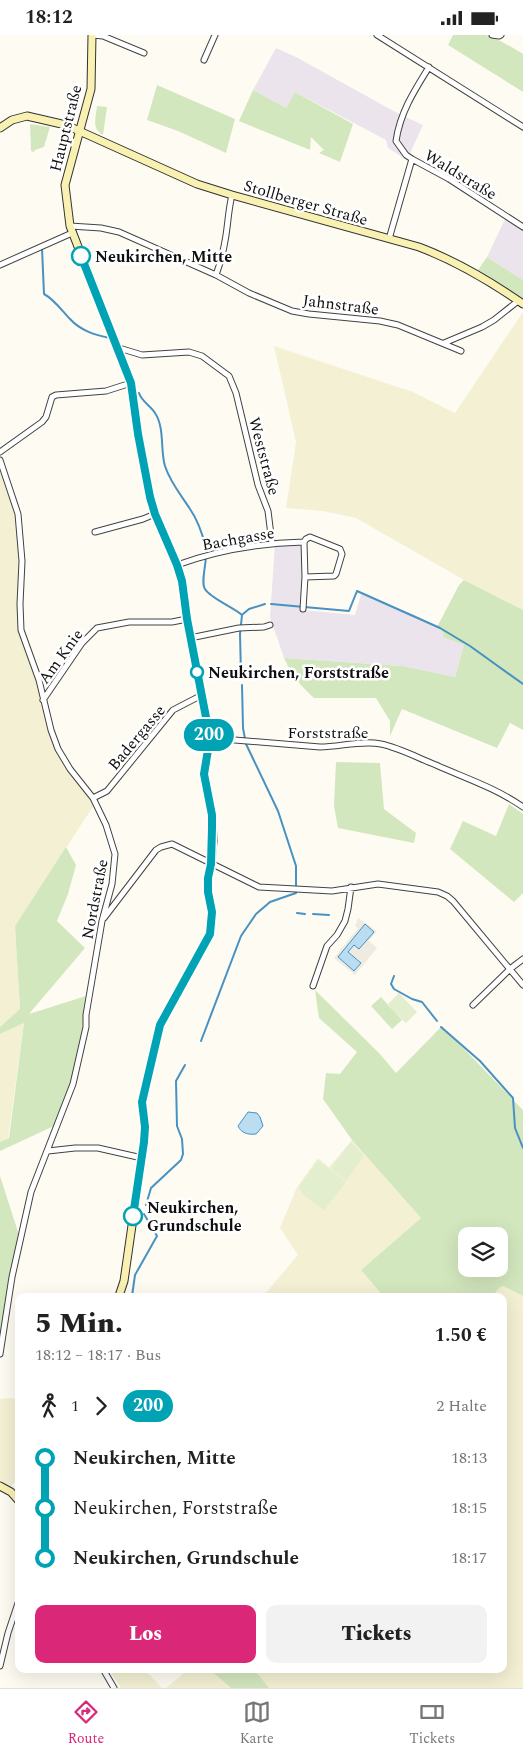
<!DOCTYPE html>
<html lang="de">
<head>
<meta charset="utf-8">
<style>
	body { margin:0; font-family:Spectral,serif; background:#f2f2f2; color:#222; height:100vh; display:flex; flex-direction:column; font-size:19px; white-space:nowrap }
	* { box-sizing:border-box; margin:0 }
	p { font-size:16px; color:#767676 }
	.icon { flex:none; width:28px; height:28px; fill:none; stroke:currentColor; stroke-width:2; stroke-linecap:round; stroke-linejoin:round }
	.map { position:relative; flex:1; overflow:hidden }
	.details { position:absolute; left:15px; top:1258px; width:492px; height:380px; display:flex; flex-direction:column; background:#fff; border-radius:10px; box-shadow:0 5px 20px #0002 }
	.details>* { flex:none }
	.badge { padding:0 10px; border-radius:16px; font-size:18px; line-height:32px }
	.buttons { position:absolute; left:458px; top:1192px; display:grid; gap:10px }
	.buttons a { display:grid; place-items:center; width:50px; height:50px; border-radius:10px; background:#fff; box-shadow:0 5px 20px #0002; font-size:25px }
	.map>.badge { position:absolute; translate:-50% -50%; box-shadow:0 0 0 2px #fff }
	.legs { display:flex; align-items:center; gap:8px; height:55px; padding:0 20px; font-size:16px }
	.legs p { margin-inline-start:auto }
	.overview { display:flex; align-items:center; justify-content:space-between; height:85px; padding:0 20px }
	h1 { font-size:28px; font-weight:800; line-height:38px }
	.cta { display:flex; gap:10px; margin-top:auto; padding:10px 20px }
	.cta a { flex:1; height:58px; border-radius:10px; background:#db2777; color:#fff; font-size:20px; font-weight:800; line-height:58px; text-align:center }
	.cta a+a { background:#f2f2f2; color:#222 }
	ul { padding:0 20px; list-style:none }
	li { display:flex; align-items:center; gap:18px; height:50px; font-size:19px }
	li i { display:grid; place-items:center; width:8px; height:100%; margin:0 6px; background:currentColor }
	li i::after { content:''; width:12px; height:12px; margin:-6px; border:4px solid; border-radius:50%; background:#fff }
	li p { margin-inline-start:auto }
	li:first-child i { background:linear-gradient(#0000 50%,currentColor 0) }
	li:last-child i { background:linear-gradient(currentColor 50%,#0000 0) }
	.status { display:flex; justify-content:space-between; align-items:center; height:35px; padding:0 25px; background:#fff; direction:ltr }
	.status svg { height:14px; fill:currentColor }
	.tab-bar { display:flex; justify-content:space-around; align-items:center; height:70px; border-top:1px solid #e0e0e0; background:#fff; font-size:14px; color:#767676 }
	.tab-bar a { display:grid; justify-items:center; gap:2px }
	.tab-bar .on { color:#db2777 }
	.map>svg:first-child { display:block }
</style>
</head>
<body>
<div class="status"><b>18:12</b><svg viewBox="0 0 49 12"><path d="M0 12V9h3v3zM5 12V6h3v6zM10 12V3h3v9zM15 12V0h3v12zM26 1h20v11H26zM47 4h2v5h-2z"/></svg></div>
<div class="map">
<svg width="523" height="1653" viewBox="0 0 523 1653">
	<rect width="100%" height="100%" fill="#fefcf2"/>
	<path fill="#ece4ed" d="M276,13L296,22L399,79L423,90L407,125L388,113L386,105L295,57L286,73L253,55Z
		M505,184L523,195V245L487,222Z
		M275,509L302,511V575L355,580L361,559L415,580L437,592L444,599L442,602L464,610L455,642L403,631L284,623L270,582Z"/>
	<path fill="#f3f0d4" d="M523,277V575L464,545L356,483L323,476L286,473L296,407L274,311L413,357L455,378Z
		M0,429L17,480L20,521L21,595L59,711L73,736L96,767L15,891L20,975L0,992Z
		M24,988L8,1103L0,1107V999Z
		M352,1105L421,1183L361,1235L383,1261H263L298,1220L280,1193L297,1152L318,1123L329,1132Z
		M503,1251L523,1261V1653H269L254,1634H504V1261H493L499,1253Z
		M10,1363L19,1364V1441L11,1452L0,1447V1364Z
		M109,1634H144L162,1653H121Z
		M189,1634H209L231,1653H166Z"/>
	<path fill="#d3e7be" fill-rule="evenodd" d="M453,0C463,0 477,0 486,0C498,4 512,12 523,19V57L448,10Z
		M157,50L235,84L226,118L178,96L147,85Z
		M253,55L286,73L295,57L353,89L340,127L319,118L324,115L311,102L310,115L239,86Z
		M97,71L107,72L103,100C91,94 96,82 97,71Z
		M30,89L50,92L44,112L35,115L34,117L31,116Z
		M487,222L523,245V265L478,235Z
		M464,545L523,575V695L510,688L497,713L402,674L390,701V686L376,663H314C298,648 293,642 284,623L403,631L455,642L464,610L442,602L444,599L437,592L459,550Z
		M336,727L380,728L384,774L416,798L414,808L338,793L334,771Z
		M509,769L523,779V858L514,867L450,814L463,786L496,801Z
		M66,812L76,830L68,859L57,886L85,913L29,979L86,961L81,1006L71,1046L54,1091L0,1116V1107L9,1103L24,988L0,999V992L20,974L15,891Z
		M315,955L380,1019L396,1038L442,991L523,1075V1261L503,1251L499,1253L493,1261H383L361,1235L421,1183L352,1105L323,1064L326,1038L340,1039L357,1017L319,983ZM499,1201V1234H466V1201Z
		M381,962L402,985L392,994L371,971Z
		M0,1141L19,1200L0,1311Z
		M209,1634H254L269,1653H231Z"/>
	<path fill="#e3eecf" d="M399,958L417,977L406,988L387,970Z
		M351,1107L364,1121L346,1146L331,1133Z
		M318,1125L346,1147L324,1175L303,1159L299,1152Z"/>
	<path fill="#efebe1" fill-rule="evenodd" d="M358,883L377,896L369,906L377,913L355,940L334,923L358,893L355,891ZM365,890L373,897L359,914L354,910L348,917L338,923Z"/>
	<path fill="#baddf2" stroke="#4791c3" d="M365,889L374,897L359,914L354,910L348,917L361,928L354,936L338,922Z
		M248,1077L257,1078L260,1082L263,1091L256,1099C248,1100 241,1098 238,1091Z"/>
	<g fill="none" stroke-linecap="round" stroke-linejoin="round">
		<path stroke="#4791c3" stroke-width="2" d="M42,213L44,259C55,265 62,276 70,284C81,296 95,300 110,303
			M139,358C142,367 150,370 155,378C165,393 160,415 165,431C170,447 181,460 190,474C197,484 203,501 206,513C208,524 200,547 205,554C210,563 233,572 242,580L240,599L241,639
			M271,569L349,576L357,556L440,593L470,611L523,649
			M243,579L249,574L265,569
			M297,878L305,879
			M313,879L329,880
			M394,941L391,949L394,954L412,964L422,967L437,986
			M441,992L480,1026L513,1063L515,1093L523,1113
			M201,1006L241,901L256,879L270,867L296,858V831L278,776L246,709L243,693L242,650
			M146,1170L151,1153L181,1125L183,1119L182,1104L177,1091L176,1046L185,1030
			M132,1261L135,1240L157,1201L144,1179"/>
		<defs>
			<path id="street" d="M92,0L103,1L144,18
				M377,0L523,92
				M492,0L499,1L501,0
				M204,25L215,0
				M412,124L449,144L523,192
				M70,191L101,193L119,197L216,240L249,258L292,276L309,279L380,286L398,290L461,316
				M389,204L412,124L406,120L396,106C400,78 414,56 429,32
				M0,230L72,198
				M216,240C220,229 223,218 225,206C228,191 228,176 232,160
				M444,308L482,292L494,285L518,266
				M119,313L142,320L189,317L202,321L229,341L236,358L258,450L268,476L272,508
				M0,417L42,387L46,382L52,362L56,360L106,356L131,348
				M0,425L18,479L22,526L20,569L21,595L39,645L51,695L58,714L70,734L93,763L106,790L115,819L112,849L102,886L86,980V992L73,1049L31,1157L12,1242L0,1319
				M95,497L143,484L155,479
				M304,507L306,504L310,502L340,514L342,519L336,539L334,541L305,542
				M177,530C218,515 261,508 304,507L305,542L303,574
				M190,603L239,593L264,592L270,590
				M43,665L82,608L97,593L129,587H172L187,584
				M210,703L320,712C340,712 361,705 381,709C400,713 418,723 436,730C465,743 496,753 523,772
				M93,763L107,756L173,675L202,660
				M104,883L156,815L161,812L172,809L259,852L332,856L378,849L438,857L447,861L453,866L523,950
				M313,951L327,911L337,900L345,886L348,874L351,852
				M473,970L510,934L523,924
				M48,1116L75,1113H98L142,1123
				M0,1631L8,1598L19,1565
				M103,1634L114,1653"/>
			<path id="secondary" d="M92,0L91,54L65,150L70,191L131,348L138,399L150,463L155,479L177,530L182,546L187,584L210,703L204,739L212,780L213,806L211,829L208,843V857L212,877L210,899L160,990L142,1067L145,1092L144,1107L124,1246L119,1261
				M0,93L12,85L27,81L66,90L197,149L232,160L419,212C456,226 490,246 523,269
				M0,1451L11,1457L19,1466"/>
		</defs>
		<use href="#street" stroke="#424242" stroke-width="7"/>
		<use href="#secondary" stroke="#313131" stroke-width="9"/>
		<use href="#street" stroke="#fff" stroke-width="5"/>
		<use href="#secondary" stroke="#f9f1b2" stroke-width="7"/>
	</g>
	<g fill="none" stroke-linecap="round" stroke-linejoin="round">
		<defs>
			<path id="line-1" d="M81,221L131,348L138,399L150,462L155,479L177,530L182,546L187,584L210,703L204,739L212,780V793L211,829L208,843V857L212,877L210,899L160,990L142,1067L145,1092L144,1107L133,1181"/>
		</defs>
		<use href="#line-1" stroke="#fff" stroke-width="11"/>
		<use href="#line-1" stroke="#00a3b4" stroke-width="8"/>
	</g>
	<g fill="#fff" stroke="#00a3b4" stroke-width="2.5">
		<circle cx="81" cy="221" r="9"/>
		<circle cx="197" cy="637" r="6"/>
		<circle cx="133" cy="1181" r="9"/>
	</g>
	<g text-anchor="middle" stroke-width="5" stroke-linejoin="round" paint-order="stroke">
		<g font-size="16" fill="#0f0f0f" stroke="#fff">
			<text transform="translate(65 93) rotate(-76)" y="6">Hauptstraße</text>
			<text transform="translate(461 139) rotate(31)" y="6">Waldstraße</text>
			<text transform="translate(306 167) rotate(16)" y="6">Stollberger Straße</text>
			<text transform="translate(341 269) rotate(7)" y="6">Jahnstraße</text>
			<text transform="translate(265 421) rotate(75)" y="6">Weststraße</text>
			<text transform="translate(238 503) rotate(-10)" y="6">Bachgasse</text>
			<text transform="translate(60 621) rotate(-54)" y="6">Am Knie</text>
			<text x="328" y="703">Forststraße</text>
			<text transform="translate(136 702) rotate(-50)" y="6">Badergasse</text>
			<text transform="translate(94 864) rotate(-79)" y="6">Nordstraße</text>
		</g>
		<g font-size="16" font-weight="bold" fill="#0f0f0f" stroke="#fff" text-anchor="start">
			<text x="95" y="227">Neukirchen, Mitte</text>
			<text x="208" y="643">Neukirchen, Forststraße</text>
			<text x="147" y="1178">Neukirchen,<tspan x="147" dy="18">Grundschule</tspan></text>
		</g>
	</g>
</svg>
<div class="buttons">
<a><svg class="icon" aria-label="layers" viewBox="0 0 24 24"><path d="M12 4l9 5-9 5-9-5zM3 14l9 5 9-5"/></svg></a>
</div>
<b class="badge" style="left:209px;top:700px;background:#00a3b4;color:#fff">200</b>
<section class="details">
<div class="overview"><div><h1>5 Min.</h1><p>18:12 – 18:17 · Bus</p></div><b>1.50 €</b></div>
<div class="legs"><svg class="icon" aria-label="walk" viewBox="0 0 24 24"><circle cx="13" cy="4" r="2"/><path d="M13 8l-2 6 4 7M11 14l-3 7M7 12l3-4h3l4 4"/></svg>1<svg class="icon" aria-label="forward" viewBox="0 0 24 24"><path d="M9 5l7 7-7 7"/></svg><b class="badge" style="background:#00a3b4;color:#fff">200</b><p>2 Halte</p></div>
<ul>
<li><i style="color:#00a3b4"></i><b>Neukirchen, Mitte</b><p>18:13</p></li>
<li><i style="color:#00a3b4"></i><span>Neukirchen, Forststraße</span><p>18:15</p></li>
<li><i style="color:#00a3b4"></i><b>Neukirchen, Grundschule</b><p>18:17</p></li>
</ul>
<div class="cta"><a>Los</a><a>Tickets</a></div>
</section>
</div>
<nav class="tab-bar">
<a class="on"><svg class="icon" aria-label="directions" viewBox="0 0 24 24"><path d="M12 3l9 9-9 9-9-9zM9 14v-3h6M13 9l2 2-2 2"/></svg>Route</a>
<a><svg class="icon" aria-label="map" viewBox="0 0 24 24"><path d="M3 6l6-2 6 2 6-2v14l-6 2-6-2-6 2zM9 4v14M15 6v14"/></svg>Karte</a>
<a><svg class="icon" aria-label="tickets" viewBox="0 0 24 24"><path d="M3 7h18v10H3zM15 7v10"/></svg>Tickets</a>
</nav>
</body>
</html>
